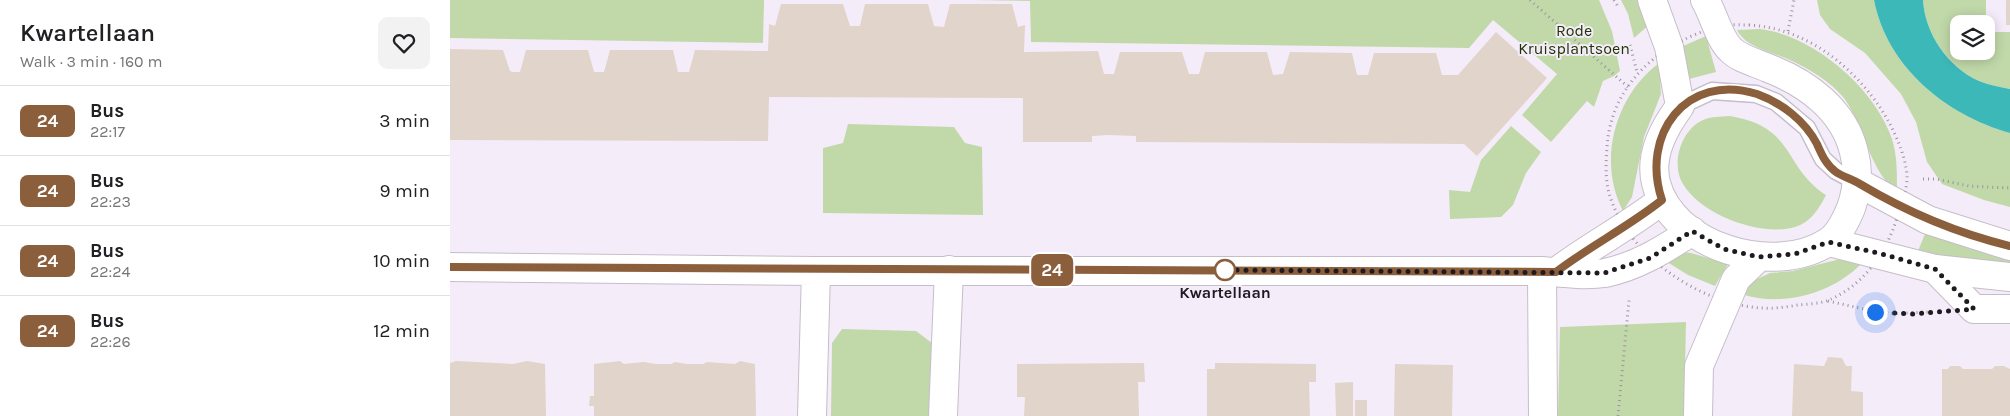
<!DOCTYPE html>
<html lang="en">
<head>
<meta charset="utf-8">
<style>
	body { margin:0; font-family:Karla,sans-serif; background:#f2f2f2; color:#202124; height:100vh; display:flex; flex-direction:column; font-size:19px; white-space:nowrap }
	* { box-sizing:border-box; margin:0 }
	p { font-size:16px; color:#757577 }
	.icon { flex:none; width:28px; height:28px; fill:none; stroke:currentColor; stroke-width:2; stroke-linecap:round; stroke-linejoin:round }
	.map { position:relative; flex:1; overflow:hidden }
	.sheet { display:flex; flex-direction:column; background:#fff; width:450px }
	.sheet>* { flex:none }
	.badge { padding:0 10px; border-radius:8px; font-size:18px; line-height:32px }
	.controls { position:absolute; left:1500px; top:15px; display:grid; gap:10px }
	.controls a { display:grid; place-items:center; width:45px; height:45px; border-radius:10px; background:#fff; box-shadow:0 2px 12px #0003; font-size:25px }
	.you { position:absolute; width:25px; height:25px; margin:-12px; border:4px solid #fff; border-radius:50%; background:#1a73e8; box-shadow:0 0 0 8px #1a73e833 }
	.map>.badge { position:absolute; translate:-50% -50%; box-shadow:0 0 0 2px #fff }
	.round { display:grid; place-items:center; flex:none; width:52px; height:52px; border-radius:10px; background:#f2f2f2 }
	.overview { display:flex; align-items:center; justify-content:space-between; height:85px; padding:0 20px }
	h1 { font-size:24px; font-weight:600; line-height:38px }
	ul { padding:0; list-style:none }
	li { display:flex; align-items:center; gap:15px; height:70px; padding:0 20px; border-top:1px solid #e0e0e0 }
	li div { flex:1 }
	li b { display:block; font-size:19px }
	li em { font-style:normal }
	li .badge { min-width:55px; font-weight:700; text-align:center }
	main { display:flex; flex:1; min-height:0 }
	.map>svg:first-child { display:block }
</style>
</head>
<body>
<main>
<section class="sheet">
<div class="overview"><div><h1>Kwartellaan</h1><p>Walk · 3 min · 160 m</p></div><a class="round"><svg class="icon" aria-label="heart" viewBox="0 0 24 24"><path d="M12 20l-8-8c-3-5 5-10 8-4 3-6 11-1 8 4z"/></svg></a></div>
<ul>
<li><span class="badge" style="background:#8b5e3c;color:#fff">24</span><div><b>Bus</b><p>22:17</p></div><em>3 min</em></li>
<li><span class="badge" style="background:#8b5e3c;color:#fff">24</span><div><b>Bus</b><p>22:23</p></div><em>9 min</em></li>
<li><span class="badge" style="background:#8b5e3c;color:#fff">24</span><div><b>Bus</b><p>22:24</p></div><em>10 min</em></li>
<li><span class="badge" style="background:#8b5e3c;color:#fff">24</span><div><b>Bus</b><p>22:26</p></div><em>12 min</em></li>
</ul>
</section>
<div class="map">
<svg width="1560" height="416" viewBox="0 0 1560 416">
	<rect width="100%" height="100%" fill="#f5ecfa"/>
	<path fill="#c1d9a9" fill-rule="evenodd" d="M0,0H314L313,43L0,38Z
		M523,0H1149L1162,31L1170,71L1164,76L1153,81L1144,107L1137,101L1101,142L1072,115L1107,74L1043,20L1019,48L581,42L580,1Z
		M1171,0H1188L1199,25L1184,38L1178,14Z
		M1367,0H1424C1437,67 1496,115 1560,133V207L1534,200L1492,184L1477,162L1466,122L1451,94L1415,53L1380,29L1370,15Z
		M1473,0H1536V32H1560V89C1550,87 1539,85 1529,81C1498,67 1475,34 1473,0ZM1509,24H1536V51H1509Z
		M1310,29C1363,35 1425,88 1442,139C1447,155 1447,171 1447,188C1424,183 1411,118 1393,97C1380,81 1359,69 1340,60C1323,52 1296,48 1287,30Z
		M1256,36L1266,72L1239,79L1231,47Z
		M1209,63L1211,94L1194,137L1182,197L1173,211C1147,161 1165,96 1209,63Z
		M1280,116C1346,127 1332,166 1376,195C1369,209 1360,223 1345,227C1311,237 1251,215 1233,184C1221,165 1230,132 1251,121C1260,116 1270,117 1280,116Z
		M398,124L504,127L515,143L532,147L533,215L373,213V148L393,143Z
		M1061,126L1091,152L1076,173L1063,205L1051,217L1000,219L999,190L1020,192L1031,160Z
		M1477,229L1560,255V267L1496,258L1468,251Z
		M1230,252L1241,253L1278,264L1265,286L1238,275L1214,260Z
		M1398,257L1415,260C1385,293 1334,308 1291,294L1303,281L1320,273L1343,271Z
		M1236,322L1234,416H1108L1110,327Z
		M392,329L466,331L482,343L481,416H381L382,343Z"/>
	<path fill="#3cb8b9" d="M1424,0H1473C1475,34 1498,67 1529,81C1539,85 1550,87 1560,89V133C1496,115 1437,67 1424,0Z"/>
	<path fill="#e1d4ca" d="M1556,0H1560V25H1556Z
		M331,4H393L400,26H410L415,4H478L484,26L494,27L500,4H562L568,27L575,25L574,52L648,51L654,74H664L670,52H732L739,74H749L755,52H817L823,75L833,74L840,52L902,53L907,75H918L924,53H986L992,75H1008L1046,32L1097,78L1027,156L1014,144L686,142V136L658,135L642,136V142H573V98L319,97L318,141L0,140V49L53,50L60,71L63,72H70L76,50H138L144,72H154L160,50H223L228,72H239L245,50L318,51L319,24L325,26Z
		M1378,357L1392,358L1396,366H1402L1401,391L1413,392V416H1342L1344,364L1374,366Z
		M6,361L63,364L77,361L95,364L96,416H0V363Z
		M170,361L174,364L194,362L206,364H221L225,362L237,364H253L257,362L285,364L290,361L305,364L306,416H144V406H139L140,396H144V364Z
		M694,363L695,382H688L689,416H574L575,397H567V364Z
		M765,363L866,364V382H859L860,416H757V369H765Z
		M945,364L1003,365L1002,416H944Z
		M1500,366H1510L1513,369H1542L1545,366H1554L1560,369V416H1492V369H1498Z
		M903,382V416H886L885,383Z
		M905,400H917V416H905Z"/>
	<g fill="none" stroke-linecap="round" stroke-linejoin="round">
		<defs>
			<path id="service" d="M1230,106L1262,91L1306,94L1326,102L1357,128L1373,159L1386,171L1407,182"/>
			<path id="minor" d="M0,267L366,271H1092C1112,273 1135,276 1155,273C1188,266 1215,249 1242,231
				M1485,269L1524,309H1560
				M1092,271L1093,416
				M1106,272C1140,246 1178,227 1212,200
				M362,416L366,271
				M493,416L499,270
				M1248,416L1249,366L1286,279L1309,257"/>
			<path id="secondary" d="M1202,0L1219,47L1230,106C1214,128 1199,155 1206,183C1222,247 1324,277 1378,242C1388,236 1396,220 1401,208C1407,191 1409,171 1404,152C1394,110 1357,83 1318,68C1307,63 1290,59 1281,50C1269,39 1264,15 1255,0
				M1407,182L1478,220L1560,246
				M1379,242L1485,269L1560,277"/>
		</defs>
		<use href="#service" stroke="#c6bdca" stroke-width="19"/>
		<use href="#minor" stroke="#c6bdca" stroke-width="30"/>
		<use href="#secondary" stroke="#c6bdca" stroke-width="30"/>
		<path stroke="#9b949e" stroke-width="3" stroke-dasharray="1 4" stroke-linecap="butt" d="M1080,0L1178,87
			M1164,0L1169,8
			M1299,25C1352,28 1396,60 1427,103C1440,121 1457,155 1457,178C1457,191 1450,206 1447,218C1436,253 1414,285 1379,300C1370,304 1357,304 1348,305C1336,307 1323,309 1311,308C1249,304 1176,254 1159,193C1155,179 1156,161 1157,147C1161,84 1210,43 1267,27C1276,24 1288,25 1299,25Z
			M1338,31L1344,0
			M1180,45L1187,72
			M1473,179H1486L1519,186L1560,188
			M1378,301L1436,314L1480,312
			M1168,416L1179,300"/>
		<use href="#service" stroke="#fff" stroke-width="16"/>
		<use href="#minor" stroke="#fff" stroke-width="28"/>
		<use href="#secondary" stroke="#fff" stroke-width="28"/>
	</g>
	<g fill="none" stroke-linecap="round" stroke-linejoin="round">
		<defs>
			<path id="line" d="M0,267L1106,272C1140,246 1178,227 1212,200C1190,135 1236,72 1307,94C1332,103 1355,121 1367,144C1372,155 1376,165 1386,172C1393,177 1402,179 1410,184C1457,212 1506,233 1560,246"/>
		</defs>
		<use href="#line" stroke="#fff" stroke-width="11"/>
		<use href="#line" stroke="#8b5e3c" stroke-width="8"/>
		<path stroke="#1e1a1f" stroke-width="5" stroke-dasharray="0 9" d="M775,270H772L1154,273L1200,258L1242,231L1274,249L1309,257L1345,254L1379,242L1432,254L1485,269L1524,309L1464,314L1425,312"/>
	</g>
	<circle fill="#fff" stroke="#8b5e3c" stroke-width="2.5" cx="775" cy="270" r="10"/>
	<g text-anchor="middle" stroke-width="4" stroke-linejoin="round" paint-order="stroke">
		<g font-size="16" fill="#1d3300" stroke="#f5ecfa">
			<text x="1124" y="36">Rode<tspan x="1124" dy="18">Kruisplantsoen</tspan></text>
		</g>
		<g font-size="16" font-weight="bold" fill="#1e1a1f" stroke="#f5ecfa">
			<text x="775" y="298">Kwartellaan</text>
		</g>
	</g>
</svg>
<div class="controls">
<a><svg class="icon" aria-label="layers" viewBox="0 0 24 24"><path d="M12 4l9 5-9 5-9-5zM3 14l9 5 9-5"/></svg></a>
</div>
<div class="you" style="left:1425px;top:312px"></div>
<b class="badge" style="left:602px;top:270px;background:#8b5e3c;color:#fff">24</b>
</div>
</main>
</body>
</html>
